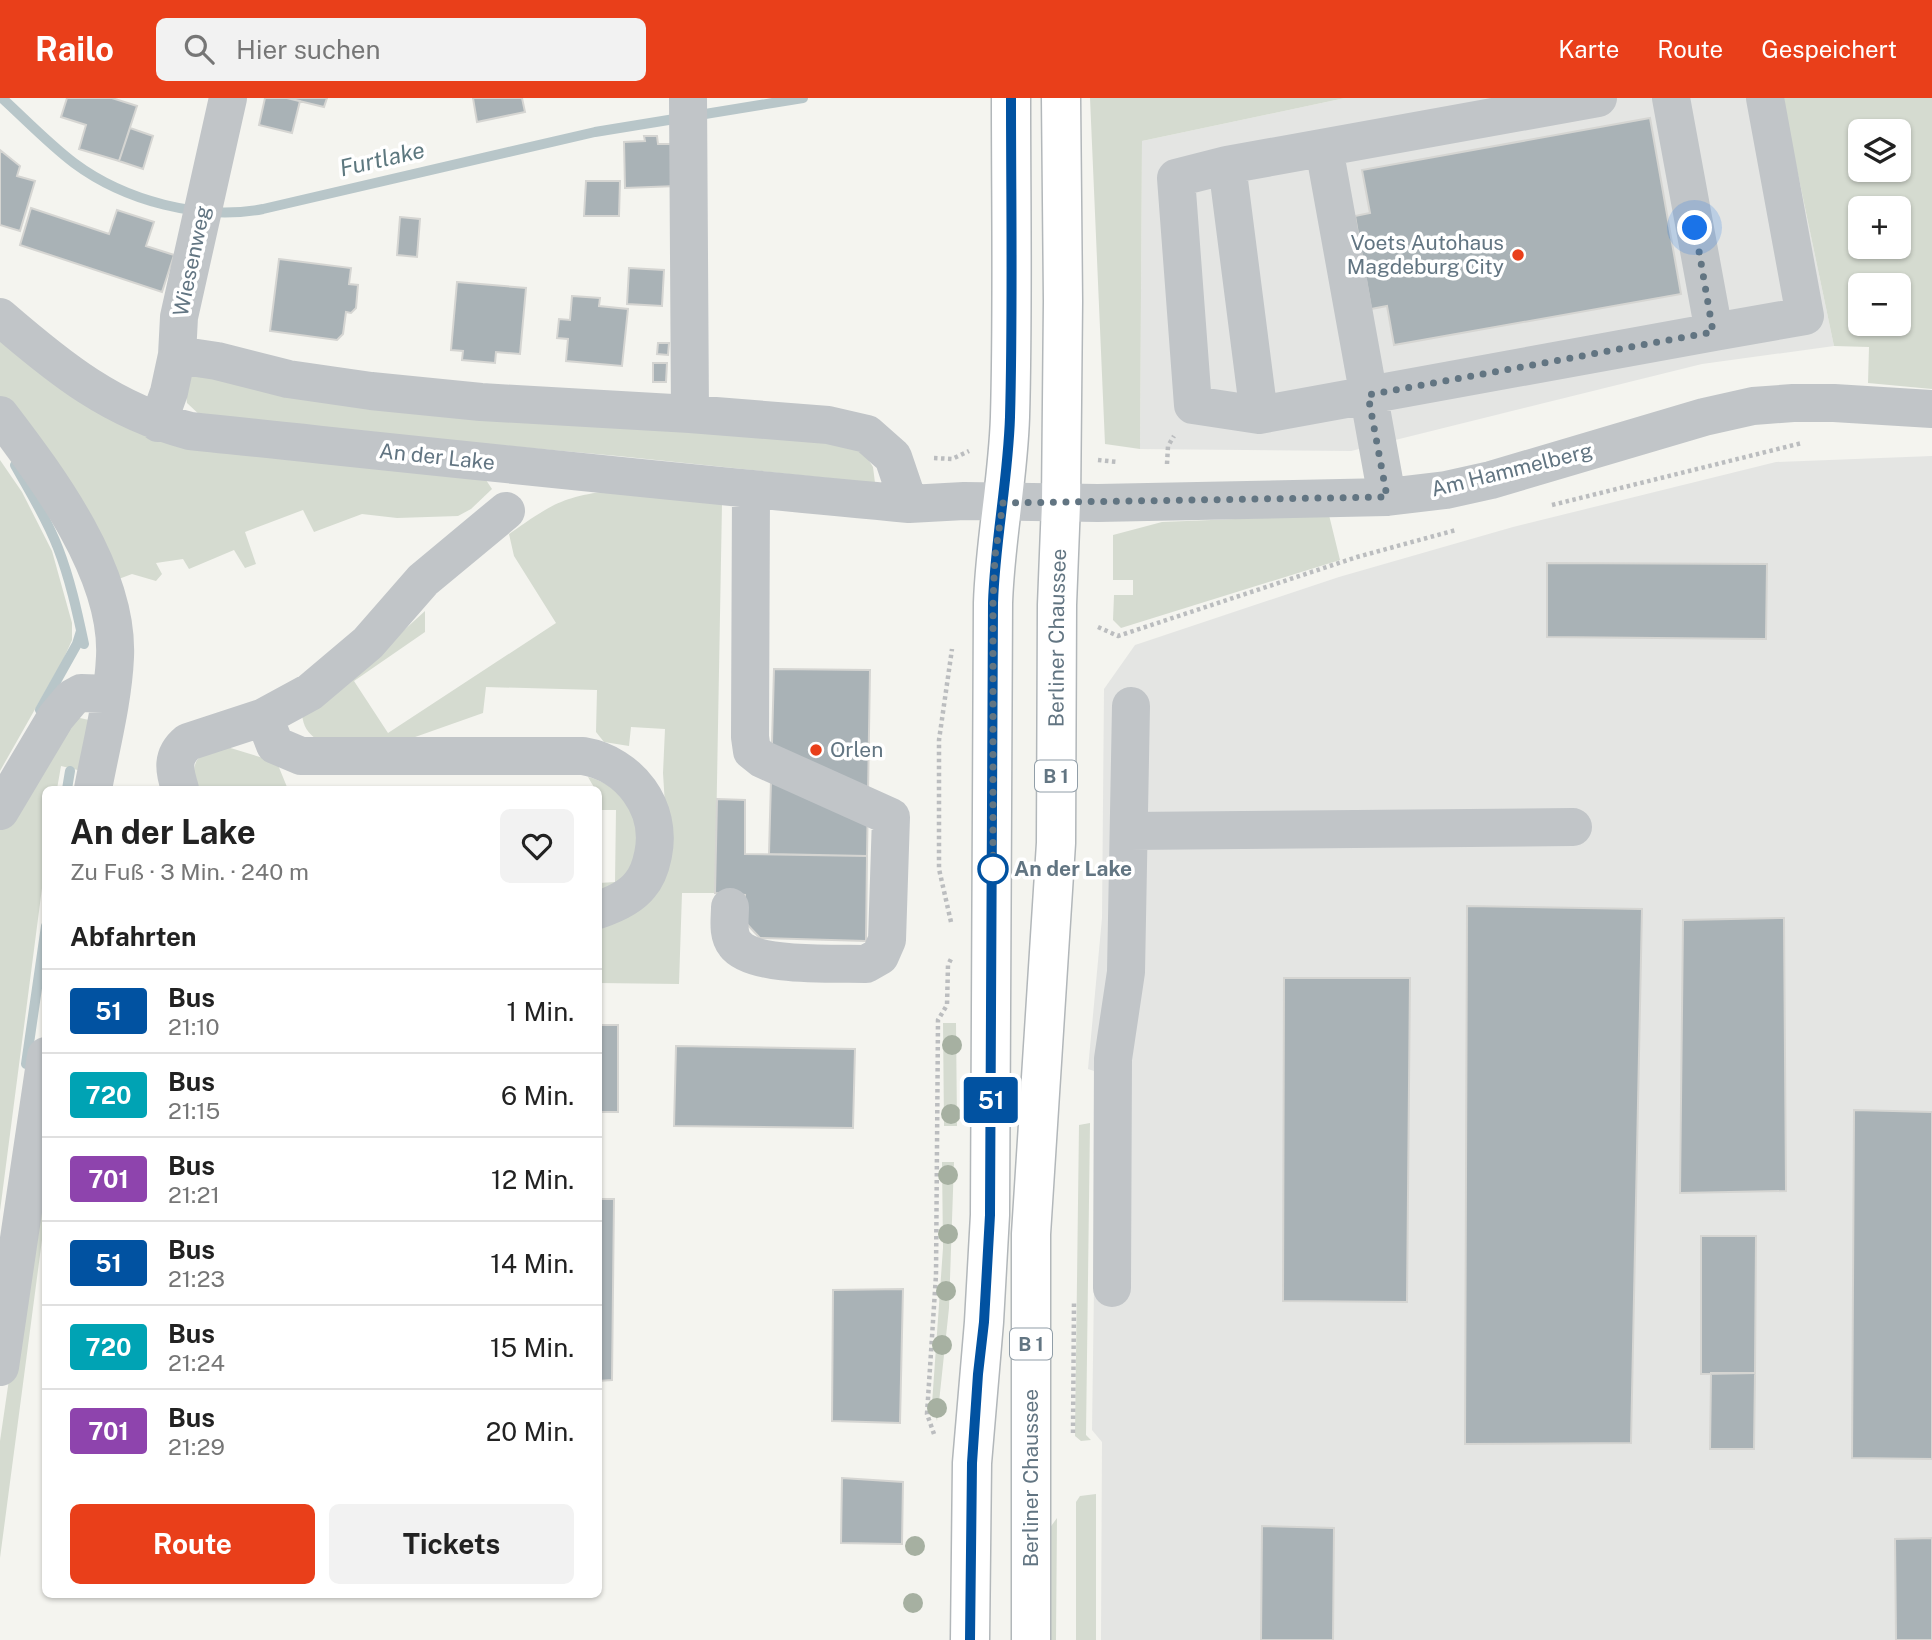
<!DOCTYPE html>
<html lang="de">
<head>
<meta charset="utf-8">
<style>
	body { margin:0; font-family:"Public Sans",sans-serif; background:#f2f2f2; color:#222; height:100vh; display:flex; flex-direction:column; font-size:26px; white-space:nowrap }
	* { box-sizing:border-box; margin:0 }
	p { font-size:23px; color:#767676 }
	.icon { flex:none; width:38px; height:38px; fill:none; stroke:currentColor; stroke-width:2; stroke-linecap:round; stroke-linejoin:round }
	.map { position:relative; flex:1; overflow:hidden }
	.sheet { position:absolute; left:42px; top:688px; width:560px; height:812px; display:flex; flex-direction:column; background:#fff; border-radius:10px; box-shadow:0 2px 5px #0004 }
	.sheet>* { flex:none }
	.badge { padding:0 14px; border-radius:5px; font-size:24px; line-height:46px }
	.buttons { position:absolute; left:1848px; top:21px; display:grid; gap:14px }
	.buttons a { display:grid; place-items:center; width:63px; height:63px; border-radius:10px; background:#fff; box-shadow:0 2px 5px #0004; font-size:35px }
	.you { position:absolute; width:35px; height:35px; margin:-18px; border:5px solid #fff; border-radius:50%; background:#1a73e8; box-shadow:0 0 0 10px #1a73e833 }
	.map>.badge { position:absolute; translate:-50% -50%; box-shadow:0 0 0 4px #fff }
	h2 { padding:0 28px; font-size:26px; line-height:63px }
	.round { display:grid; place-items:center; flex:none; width:74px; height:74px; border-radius:10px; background:#f2f2f2 }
	.headline { display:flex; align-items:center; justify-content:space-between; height:119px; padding:0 28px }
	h1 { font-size:33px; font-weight:700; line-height:52px }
	.primary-button { display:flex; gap:14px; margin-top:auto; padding:14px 28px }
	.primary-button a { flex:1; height:80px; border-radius:10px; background:#e93f1a; color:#fff; font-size:28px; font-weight:700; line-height:80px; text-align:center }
	.primary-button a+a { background:#f2f2f2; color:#222 }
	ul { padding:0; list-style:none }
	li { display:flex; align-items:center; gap:21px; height:84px; padding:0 28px; border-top:2px solid #e0e0e0 }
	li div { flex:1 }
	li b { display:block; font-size:26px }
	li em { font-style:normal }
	li .badge { min-width:77px; font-weight:700; text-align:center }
	header { display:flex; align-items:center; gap:42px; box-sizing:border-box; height:98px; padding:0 35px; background:#e93f1a; color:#fff }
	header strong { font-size:33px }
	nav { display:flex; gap:38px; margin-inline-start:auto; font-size:24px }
	.search { width:490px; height:63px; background:#f2f2f2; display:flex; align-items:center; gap:18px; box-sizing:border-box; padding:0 24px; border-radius:10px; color:#767676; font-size:26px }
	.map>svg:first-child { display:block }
</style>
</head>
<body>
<header>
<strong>Railo</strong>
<div class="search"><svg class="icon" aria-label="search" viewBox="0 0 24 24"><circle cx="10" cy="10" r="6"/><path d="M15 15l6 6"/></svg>Hier suchen</div>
<nav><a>Karte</a><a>Route</a><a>Gespeichert</a></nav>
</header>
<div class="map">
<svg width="1932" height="1542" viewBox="0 0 1932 1542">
	<rect width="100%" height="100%" fill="#f4f4ef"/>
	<path fill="#e4e5e3" d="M1345,0H1782L1834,248L1702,266L1351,353L1140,351L1142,43Z
		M1932,358V1542H1101L1102,1344L1092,1332L1097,974L1088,971L1102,820L1104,591L1135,547L1339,479L1513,429L1776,364Z"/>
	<path fill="#d5dbd0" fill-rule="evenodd" d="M1090,0H1345L1142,43L1140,351L1105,346Z
		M1782,0H1932V291L1868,285L1869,249L1834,248ZM1860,33H1899V72H1860ZM1860,110H1899V149H1860ZM1860,187H1899V226H1860Z
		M0,239L82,302L484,379L492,391L471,411L458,418L397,420L362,416L314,434L303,412L245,434L256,466L245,470L234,452L189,471L183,461L156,465L162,476L156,483L132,476L116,482L23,328L0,298Z
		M205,274L860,348L873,369L875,385L618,358L203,320L187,305L185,289L191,279Z
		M0,362L22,394L52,453L72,525V542L64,560L0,673Z
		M608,393L722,406L715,795H682L679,886L599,885V825L665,707L663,675L665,631L631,629L629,648L604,644L596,634L597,592L486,589L483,615L401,644L318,642C308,636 303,628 302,616L379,555L425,513V534L354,583L388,635L556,525L514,458L509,436C548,409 560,399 608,393Z
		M1329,417L1340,462L1121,530L1113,522L1114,497H1133V482H1113V437L1162,424Z
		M71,618L98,624L86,674L61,668L57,691H46L45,767L0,1113V728Z
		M224,648L270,662L278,667L287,689L196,691C193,685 194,680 194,673C195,655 209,654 224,648Z
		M588,679C610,684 631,702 638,725C641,734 634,762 632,774L599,801V785L615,784L616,712H599L598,691H595Z
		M943,925H956L957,1028H944Z
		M1090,1025L1086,1337L1091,1342L1081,1343L1075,1338L1079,1027Z
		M45,1035V1119L0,1460V1343Z
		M942,1064H954L949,1210L937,1323L932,1306L943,1150Z
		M1096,1396V1542H1076V1404L1080,1398Z
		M1057,1420L1056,1542H1048L1049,1431Z"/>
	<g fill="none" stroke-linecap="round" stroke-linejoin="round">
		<path stroke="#b8c6c9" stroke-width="10" d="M2,0C26,22 49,46 74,65C125,103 201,123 263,111L595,34L803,0
			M15,367C30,394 47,421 58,450C70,481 77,513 84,546
			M40,612L77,546L81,533
			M67,691L70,673
			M26,966L46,828"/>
	</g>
	<path fill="#a9b2b6" stroke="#d5d5d2" stroke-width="2" d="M67,0H112L137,8L119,63L79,51L86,27L61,19Z
		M265,0H287L300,3L292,35L259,27Z
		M287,0H327L324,9Z
		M473,0H522L525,14L477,24Z
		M1650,20L1681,196L1394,247L1387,208L1371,211L1355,118L1370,115L1362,72Z
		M130,30L153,38L143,71L119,63Z
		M644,38H657L658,46H676L677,88L625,90L624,44L645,43Z
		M0,52L20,68L17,78L35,83L20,133L0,127Z
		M586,83H620L619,118H584Z
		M31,110L109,136L117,112L154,124L146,148L174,157L162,194L20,147Z
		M400,119L420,121L417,159L397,157Z
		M279,161L351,170L349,186L358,187L356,210L351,215L346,214L343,236L337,242L270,233Z
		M629,170L664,172L662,208L627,206Z
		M457,184L526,190L520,256L496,254L495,265L462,262L463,253L451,252Z
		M572,198L600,200L599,208L628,211L622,268L566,263L568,241L557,240L559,221L570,222Z
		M658,245H669L668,257L657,256Z
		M653,265H667L666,284H653Z
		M1547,465L1767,466L1766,541L1547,539Z
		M774,571L870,572L867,758L769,756Z
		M717,701L745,702V756L867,758L866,843L760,840L743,822L745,797L715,795Z
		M1467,808L1642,811L1631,1345L1465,1346Z
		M1784,820L1786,1093L1680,1095L1683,822Z
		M1284,880H1410L1407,1204L1283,1203Z
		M598,927H618V1014H598Z
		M676,948L855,951L853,1030L674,1028Z
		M1854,1012L1932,1014V1361L1852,1360Z
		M598,1101H614L612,1282L598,1283Z
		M1701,1138H1756L1755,1275L1701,1276Z
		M903,1191L900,1325L832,1323L833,1192Z
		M1711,1275H1755L1754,1351H1710Z
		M842,1380L903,1384L902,1446L841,1445Z
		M1262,1428L1334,1430L1333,1542H1261Z
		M1932,1440V1542H1896L1895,1441Z"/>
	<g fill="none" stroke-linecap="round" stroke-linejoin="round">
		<defs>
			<g id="major">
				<path d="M970,1542L972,1365L984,1224L990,1117L993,505C995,443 1008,382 1010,319C1013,213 1011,106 1011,0"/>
				<path id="s1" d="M1031,1542V1136L1056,745L1057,507L1061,405L1063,203L1061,0"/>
			</g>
		</defs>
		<use href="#major" stroke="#b2b7ba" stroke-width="41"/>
		<path stroke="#bbbdbf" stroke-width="4.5" stroke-dasharray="3.5 3.5" stroke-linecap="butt" d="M934,360L952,361L969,353
			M1098,362L1117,364
			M1167,366L1168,348L1174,338
			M1552,407L1802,345
			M1098,529L1118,538L1357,459L1456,432
			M951,824L939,771V642L952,551
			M1073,1335L1074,1203
			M934,1336L927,1316L936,1177L938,922L947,907L948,867L952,859"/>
		<path stroke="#c1c5c8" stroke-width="38" d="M688,0L690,316
			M1598,0L1227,67L1176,80L1193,307L1259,317L1714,234L1671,0
			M1324,50L1387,399
			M1227,67L1259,317
			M0,219C59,270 112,313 190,333C429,358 669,384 909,406L964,403L1098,405L1387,399L1446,392L1491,382L1704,319L1753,308L1793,305H1834L1932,311
			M1714,234L1805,218L1765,0
			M177,257L217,263L288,281L371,293L481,304L690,316L828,327L867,336L893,359L909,406
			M0,317C49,381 119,475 115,559C113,603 101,648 93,691
			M158,325L169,294L177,257L179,219L228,0
			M264,619L275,647L301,658H583C630,666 663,710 653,757C651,767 647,779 640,787C630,800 613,807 598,812
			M180,691C174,672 171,658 188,644L264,619L310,594L368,545L423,482L506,413
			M0,713L56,619L72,600L81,595L111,596
			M1129,733L1573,729
			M730,809C730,821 727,836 735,846C753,870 836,865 866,866L880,858L887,842L891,719L762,661L752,653L750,639L751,392
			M1112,1190L1113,961L1126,874L1131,608
			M0,1269L46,958"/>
		<use href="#major" stroke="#fff" stroke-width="38"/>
	</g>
	<g fill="#a6b0a1">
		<circle cx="952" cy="947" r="10"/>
		<circle cx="951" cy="1016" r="10"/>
		<circle cx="948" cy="1077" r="10"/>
		<circle cx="948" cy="1136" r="10"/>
		<circle cx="946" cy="1193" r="10"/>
		<circle cx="942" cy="1247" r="10"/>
		<circle cx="937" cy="1310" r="10"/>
		<circle cx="915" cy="1448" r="10"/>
		<circle cx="913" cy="1505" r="10"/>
	</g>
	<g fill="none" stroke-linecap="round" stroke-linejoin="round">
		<defs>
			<path id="line" d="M970,1542L972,1365L978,1276L984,1224L990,1117L993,505C995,443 1008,382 1010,319C1013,213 1011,106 1011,0"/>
		</defs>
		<use href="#line" stroke="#fff" stroke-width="16"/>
		<use href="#line" stroke="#0152a1" stroke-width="10"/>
		<path stroke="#627582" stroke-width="7" stroke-dasharray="0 12.6" d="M993,771V783V505L995,458L1003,405L1387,399L1368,297L1713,234L1695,130"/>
	</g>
	<g fill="#e93f1a" stroke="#fff" stroke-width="2.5">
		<circle cx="1518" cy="157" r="7"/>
		<circle cx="816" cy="652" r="7"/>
	</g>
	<circle fill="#fff" stroke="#0152a1" stroke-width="3.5" cx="993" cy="771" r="14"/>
	<g text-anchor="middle" stroke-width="7" stroke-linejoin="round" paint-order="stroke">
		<g fill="#fff" stroke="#919ea8" stroke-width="2">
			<rect x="1035" y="662.5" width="42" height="31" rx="5"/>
			<rect x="1010" y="1230.5" width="42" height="31" rx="5"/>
		</g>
		<g font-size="19" font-weight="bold" fill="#627582">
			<text x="1056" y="685">B 1</text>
			<text x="1031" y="1253">B 1</text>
		</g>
		<g font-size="21" fill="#627582" stroke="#fff" text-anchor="end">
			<text x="1504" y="152">Voets Autohaus<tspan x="1504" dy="24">Magdeburg City</tspan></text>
			<text x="830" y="659" text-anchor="start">Orlen</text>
		</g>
		<g font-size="21" fill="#627582" stroke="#fff">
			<text transform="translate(192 163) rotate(-78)" y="7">Wiesenweg</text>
			<text transform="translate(437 359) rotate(6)" y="7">An der Lake</text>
			<text transform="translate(1512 372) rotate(-14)" y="7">Am Hammelberg</text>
			<text dy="7" stroke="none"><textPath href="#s1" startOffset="1003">Berliner Chaussee</textPath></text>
			<text transform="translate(1031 1380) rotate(-90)" y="7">Berliner Chaussee</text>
		</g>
		<g font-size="21" font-weight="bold" fill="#627582" stroke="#fff" text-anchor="start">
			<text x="1014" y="778">An der Lake</text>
		</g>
		<g font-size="23" font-style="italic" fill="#5d787f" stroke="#fff">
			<text transform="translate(382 61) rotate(-13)" y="8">Furtlake</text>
		</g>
	</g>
</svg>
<div class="buttons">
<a><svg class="icon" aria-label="layers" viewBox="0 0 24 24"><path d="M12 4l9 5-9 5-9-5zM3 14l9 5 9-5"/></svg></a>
<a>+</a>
<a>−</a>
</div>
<div class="you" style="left:1695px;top:130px"></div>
<b class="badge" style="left:991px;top:1002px;background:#0152a1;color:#fff">51</b>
<section class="sheet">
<div class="headline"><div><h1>An der Lake</h1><p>Zu Fuß · 3 Min. · 240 m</p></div><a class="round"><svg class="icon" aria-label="heart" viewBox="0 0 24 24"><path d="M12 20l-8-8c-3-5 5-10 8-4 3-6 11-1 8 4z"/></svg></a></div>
<h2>Abfahrten</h2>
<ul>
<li><span class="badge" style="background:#0152a1;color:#fff">51</span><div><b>Bus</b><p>21:10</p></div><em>1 Min.</em></li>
<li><span class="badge" style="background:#00a3b4;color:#fff">720</span><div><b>Bus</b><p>21:15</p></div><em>6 Min.</em></li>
<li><span class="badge" style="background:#8e44ad;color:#fff">701</span><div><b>Bus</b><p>21:21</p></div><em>12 Min.</em></li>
<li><span class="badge" style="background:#0152a1;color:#fff">51</span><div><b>Bus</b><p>21:23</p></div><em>14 Min.</em></li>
<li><span class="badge" style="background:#00a3b4;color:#fff">720</span><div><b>Bus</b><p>21:24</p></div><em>15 Min.</em></li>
<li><span class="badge" style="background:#8e44ad;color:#fff">701</span><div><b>Bus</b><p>21:29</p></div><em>20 Min.</em></li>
</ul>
<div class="primary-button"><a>Route</a><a>Tickets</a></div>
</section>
</div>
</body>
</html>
